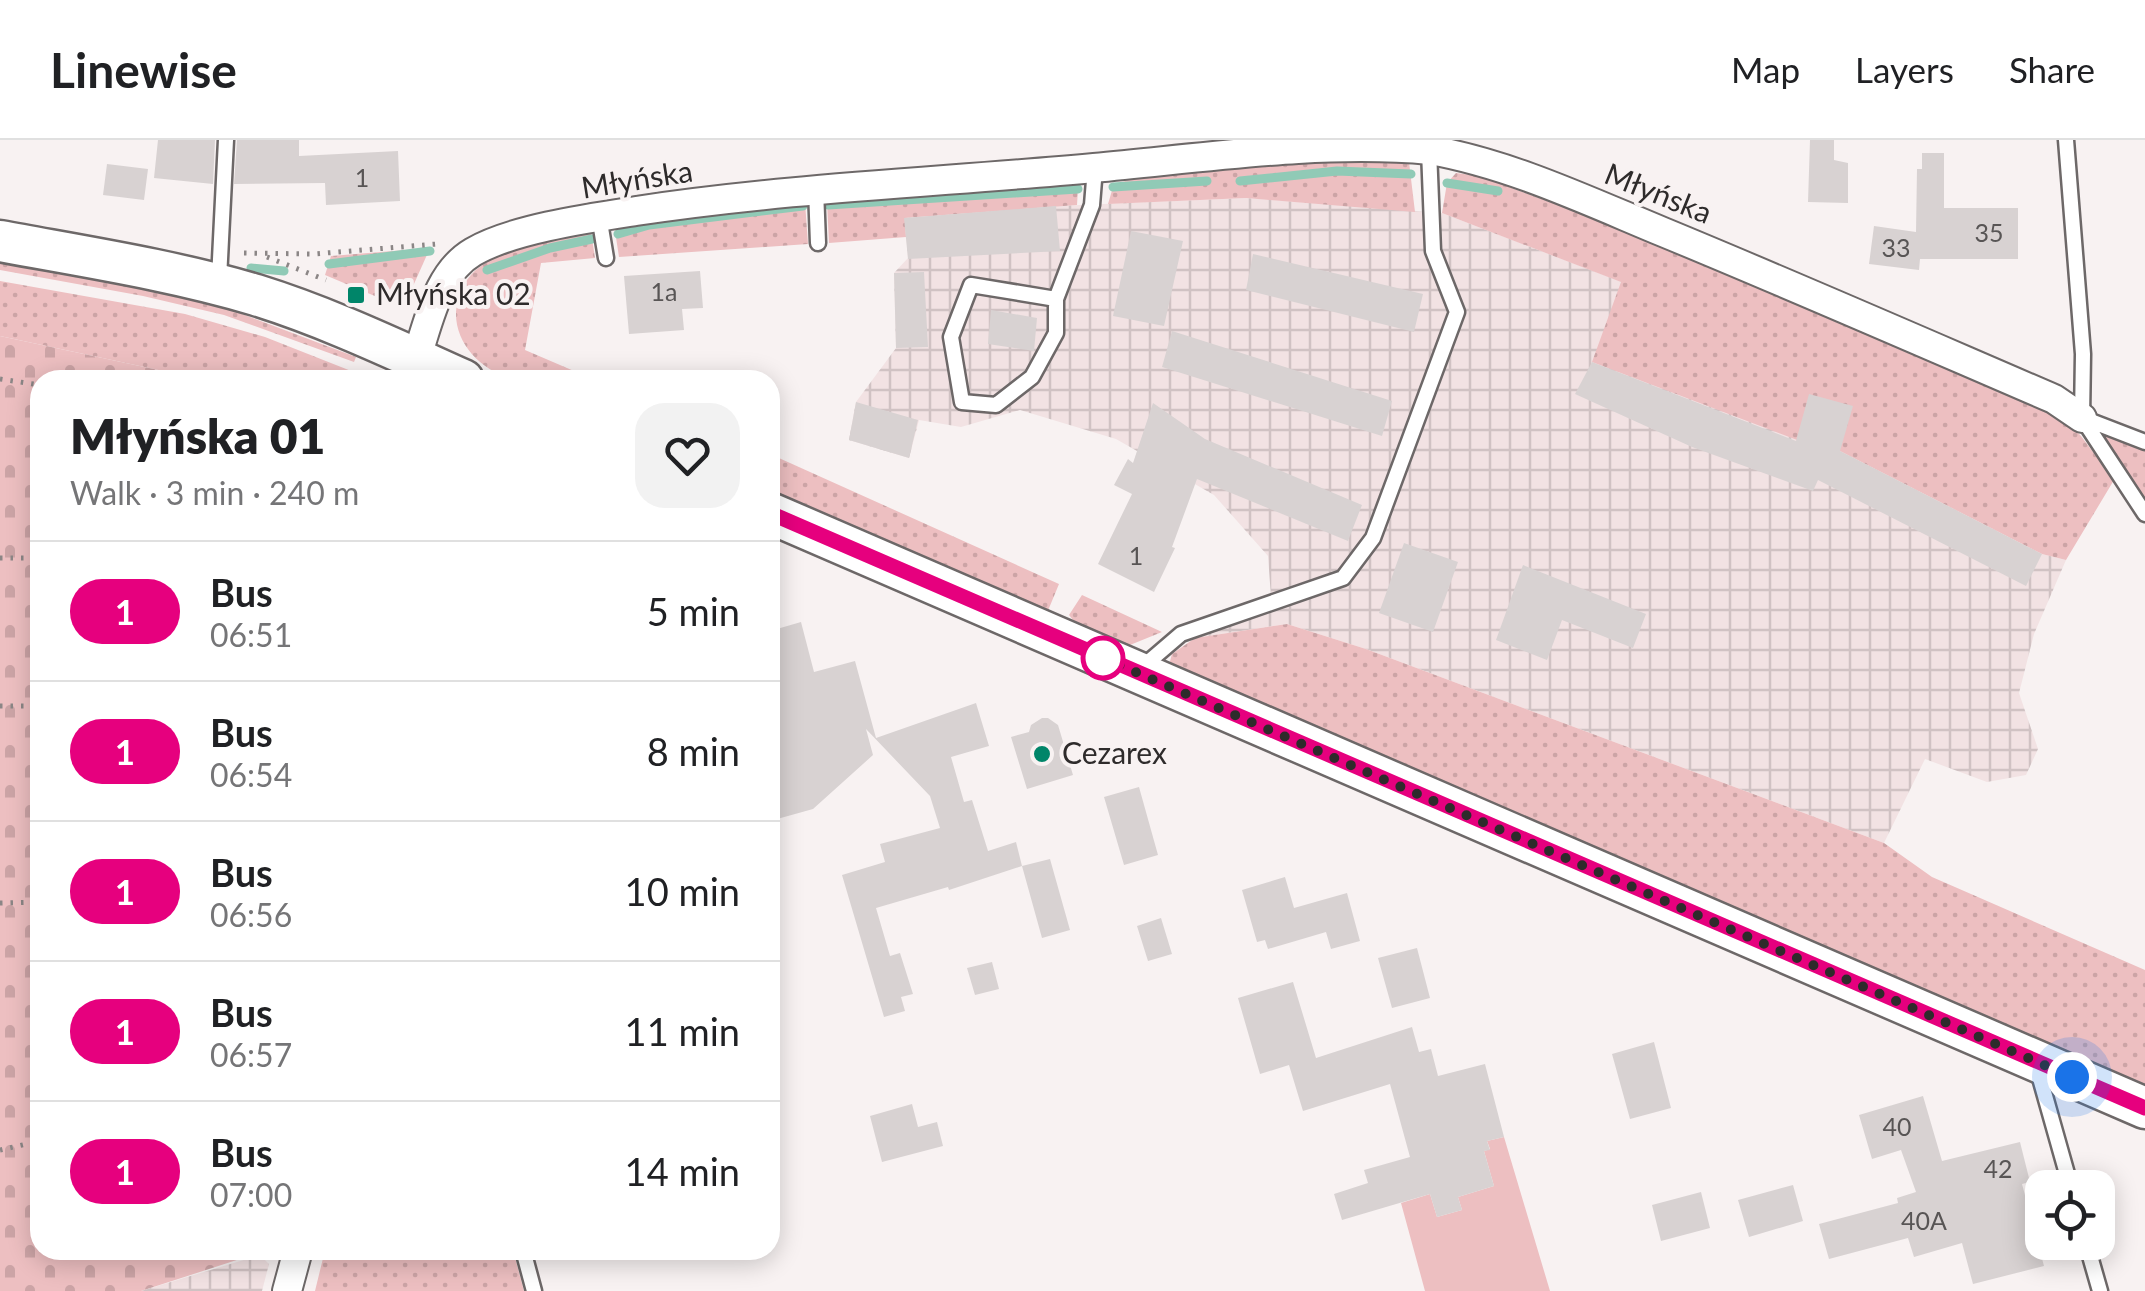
<!DOCTYPE html>
<html lang="en">
<head>
<meta charset="utf-8">
<style>
	body { margin:0; font-family:Lato,sans-serif; background:#f2f2f2; color:#202124; height:100vh; display:flex; flex-direction:column; font-size:38px; white-space:nowrap }
	* { box-sizing:border-box; margin:0 }
	p { font-size:32px; color:#757577 }
	.icon { flex:none; width:55px; height:55px; fill:none; stroke:currentColor; stroke-width:2; stroke-linecap:round; stroke-linejoin:round }
	.map { position:relative; flex:1; overflow:hidden }
	.sheet { position:absolute; left:30px; top:230px; width:750px; height:890px; display:flex; flex-direction:column; background:#fff; border-radius:30px; box-shadow:0 5px 25px #0003 }
	.sheet>* { flex:none }
	.badge { padding:0 20px; border-radius:32px; font-size:35px; line-height:65px }
	.buttons { position:absolute; left:2025px; top:1030px; display:grid; gap:20px }
	.buttons a { display:grid; place-items:center; width:90px; height:90px; border-radius:20px; background:#fff; box-shadow:0 5px 25px #0003; font-size:50px }
	.you { position:absolute; width:50px; height:50px; margin:-25px; border:8px solid #fff; border-radius:50%; background:#1a73e8; box-shadow:0 0 0 15px #1a73e833 }
	.map>.badge { position:absolute; translate:-50% -50%; box-shadow:0 0 0 5px #fff }
	.round { display:grid; place-items:center; flex:none; width:105px; height:105px; border-radius:30px; background:#f2f2f2 }
	.head { display:flex; align-items:center; justify-content:space-between; height:170px; padding:0 40px }
	h1 { font-size:48px; font-weight:800; line-height:75px }
	ul { padding:0; list-style:none }
	li { display:flex; align-items:center; gap:30px; height:140px; padding:0 40px; border-top:2px solid #e0e0e0 }
	li div { flex:1 }
	li b { display:block; font-size:38px }
	li em { font-style:normal }
	li .badge { min-width:110px; font-weight:700; text-align:center }
	header { display:flex; align-items:center; gap:60px; box-sizing:border-box; height:140px; padding:0 50px; background:#fff; border-bottom:2px solid #e0e0e0 }
	header strong { font-size:48px }
	nav { display:flex; gap:55px; margin-inline-start:auto; font-size:35px }
	.map>svg:first-child { display:block }
</style>
</head>
<body>
<header>
<strong>Linewise</strong>
<nav><a>Map</a><a>Layers</a><a>Share</a></nav>
</header>
<div class="map">
<svg width="2145" height="1151" viewBox="0 0 2145 1151">
	<defs>
		<pattern id="industrial-grid" width="8" height="8" patternUnits="userSpaceOnUse" patternTransform="scale(2.5)"><rect width="8" height="8" fill="#f2e2e3"/><path d="M0 4h8M4 0v8" fill="none" stroke="#d0c2c3"/></pattern>
		<pattern id="grass-dots" width="8" height="8" patternUnits="userSpaceOnUse" patternTransform="scale(2.5)"><rect width="8" height="8" fill="#edbfc1"/><path d="M2 2h.1M6 6h.1" fill="none" stroke="#cca4a6" stroke-width="1.8" stroke-linecap="round"/></pattern>
		<pattern id="cemetery-stones" width="16" height="16" patternUnits="userSpaceOnUse" patternTransform="scale(2.5)"><rect width="16" height="16" fill="#edbfc1"/><path d="M2 7V4a2 2 0 0 1 4 0v3zM10 15v-3a2 2 0 0 1 4 0v3z" fill="#cca4a6"/></pattern>
	</defs>
	<rect width="100%" height="100%" fill="#f8f2f2"/>
	<path fill="url(#industrial-grid)" d="M1246,58L1442,73L1622,142L1593,222L1834,308L2042,414L2066,420L2034,494L2019,553L2038,609L2026,635L1987,642L1925,619L1884,703L1366,509L1287,484L1195,498L1203,479L1271,457L1268,416L1214,355L1116,299L1020,270L961,287L919,280L909,318L849,300L856,262L896,208L894,133L908,118L905,78L1056,66Z
		M260,1115L269,1124L262,1151H141Z"/>
	<path fill="url(#grass-dots)" d="M1350,18L1409,22L1415,72L1246,58L1108,64L1113,47L1133,37L1299,20Z
		M1456,33L1479,36L1572,70L2062,276L2081,296L2114,340L2066,420L2042,414L1834,308L1829,312L1592,222L1621,142L1442,73L1447,43Z
		M1061,43L1078,49L1077,65L905,78L906,97L829,103L827,62Z
		M805,62L808,104L619,117L615,91L643,83Z
		M591,92L595,118L541,123L525,210L595,240C570,240 542,244 518,240C485,234 455,206 456,172C457,154 466,136 481,126C511,105 555,100 591,92Z
		M430,108L410,153L400,162H389L325,135L331,116Z
		M0,122L175,155L226,168L356,217L354,222L224,175L143,156L0,130Z
		M0,141L185,174L265,197L374,240H205L0,196Z
		M2102,292L2145,309V361L2099,293Z
		M770,314L1059,444L1047,473L770,351Z
		M1082,455L1162,492L1130,505L1077,485L1069,475Z
		M1287,484L1366,509L1884,703L1932,737L2145,830V948L1169,525L1172,514L1195,498Z
		M325,1110H513L524,1151H315Z"/>
	<path fill="url(#cemetery-stones)" d="M0,196L205,240H40V1110H268L141,1151H0Z"/>
	<path fill="#edbfc1" d="M1504,997L1550,1151H1425L1401,1063L1430,1054L1437,1077L1462,1070L1458,1057L1494,1046L1484,1011L1490,1009L1487,1001Z"/>
	<g fill="none" stroke-linecap="round" stroke-linejoin="round">
		<path stroke="#90cab6" stroke-width="9" d="M1240,41L1337,31L1411,34
			M1447,43L1498,51
			M1113,47L1207,41
			M828,65L1078,49
			M618,94L649,85L803,66
			M329,124L430,111
			M251,128L284,131
			M487,130L550,108L592,99"/>
	</g>
	<path fill="#d8d2d2" d="M158,0H215L213,44L154,38Z
		M237,0H299V16L398,11L400,61L326,65L325,43L234,44Z
		M1810,0H1834V20L1848,23V63L1808,62Z
		M1922,13H1944V68H2018V119H1920L1919,130L1869,124L1874,86L1916,92L1917,29H1922Z
		M107,24L148,29L144,60L103,55Z
		M1056,66L1060,111L908,119L904,78Z
		M1131,91L1183,101L1164,186L1113,176Z
		M1253,114L1423,154L1414,192L1246,150Z
		M700,131L703,168L682,169L684,190L629,194L624,136Z
		M924,132L928,207L896,208L894,133Z
		M991,170L1037,178L1034,211L988,204Z
		M1172,191L1392,261L1382,296L1162,227Z
		M1592,222L1796,301L1809,254L1853,266L1840,311L2042,414L2026,446L1818,340L1813,351L1692,307L1575,254Z
		M856,262L918,280L909,318L849,300Z
		M1153,263L1205,299L1362,365L1348,401L1197,339L1172,407L1175,408L1154,452L1098,424L1132,354L1114,345L1128,319L1133,323Z
		M1404,403L1458,422L1433,492L1379,473Z
		M1523,425L1646,474L1633,508L1562,480L1547,520L1496,500Z
		M801,482L814,532L855,521L876,598L976,563L989,606L951,617L964,662L972,660L988,711L1016,702L1022,726L949,750L948,747L876,768L890,816L900,813L913,854L901,857L905,871L884,877L842,735L885,722L880,704L940,688L930,656L866,589L873,615L813,669L770,681V491Z
		M1042,578H1048L1058,585L1073,635L1027,649L1011,597L1029,592L1031,585Z
		M1139,647L1158,715L1124,725L1104,657Z
		M1050,719L1070,790L1042,798L1022,726Z
		M1285,737L1294,768L1347,753L1360,801L1331,809L1326,792L1268,809L1265,800L1257,802L1242,750Z
		M1161,778L1172,814L1148,821L1137,786Z
		M1417,808L1430,858L1392,868L1378,818Z
		M992,822L999,849L975,855L967,828Z
		M1293,842L1316,918L1412,887L1419,912L1431,909L1438,936L1485,924L1504,997L1487,1001L1490,1010L1484,1011L1494,1046L1458,1057L1462,1070L1437,1077L1430,1054L1342,1080L1334,1054L1368,1043L1364,1030L1410,1017L1390,944L1303,971L1289,925L1260,934L1238,858Z
		M1654,902L1671,968L1630,979L1612,914Z
		M1923,956L1942,1021L2020,1002L2030,1042L2022,1044L2044,1126L1973,1144L1962,1103L1914,1117L1908,1098L1829,1119L1819,1084L1898,1063L1897,1058L1916,1052L1901,1010L1872,1019L1859,975Z
		M912,964L918,987L937,982L943,1006L882,1022L870,976Z
		M1793,1045L1803,1081L1749,1097L1738,1060Z
		M1701,1052L1710,1088L1661,1101L1652,1065Z"/>
	<g fill="none" stroke-linecap="round" stroke-linejoin="round">
		<defs>
			<path id="lane" d="M2066,0L2083,214L2082,278L2145,374
				M816,49L818,103
				M599,76L606,118
				M219,139L226,0
				M1056,159V193L1032,237L996,265L962,262L951,197L971,145L1056,159L1092,65L1095,28
				M2083,278L2145,302
				M1139,530L1181,494L1343,438L1373,398L1457,172L1433,111L1429,10
				M2038,931L2071,1048
				M2086,1102L2100,1151
				M523,1110L534,1151"/>
			<path id="street" d="M416,219C429,182 437,133 473,112C512,89 590,78 636,71C788,48 941,42 1094,28C1204,18 1320,0 1430,10C1510,24 1588,61 1663,92C1794,146 1924,203 2054,259L2082,278
				M287,1151L298,1110"/>
			<path id="secondary" d="M0,101C86,117 172,130 256,155C327,177 396,210 463,240
				M770,373L2145,968"/>
		</defs>
		<use href="#lane" stroke="#6d6868" stroke-width="19"/>
		<use href="#street" stroke="#6d6868" stroke-width="32"/>
		<use href="#secondary" stroke="#6d6868" stroke-width="45"/>
		<path stroke="#8b8686" stroke-width="5" stroke-dasharray="2.5 8" stroke-linecap="butt" d="M244,113L314,114L437,104
			M267,117L326,140
			M0,239L40,245
			M0,418H40
			M0,566H40
			M0,763L40,762
			M0,1010L40,1001"/>
		<use href="#lane" stroke="#fff" stroke-width="14"/>
		<use href="#street" stroke="#fff" stroke-width="28"/>
		<use href="#secondary" stroke="#fff" stroke-width="40"/>
	</g>
	<g fill="none" stroke-linecap="round" stroke-linejoin="round">
		<defs>
			<path id="line" d="M770,373L2145,968"/>
		</defs>
		<use href="#line" stroke="#fff" stroke-width="22"/>
		<use href="#line" stroke="#e6007e" stroke-width="15"/>
		<path stroke="#2e2b2b" stroke-width="10" stroke-dasharray="0 18" d="M1103,518L2072,937"/>
	</g>
	<g fill="#008569" stroke="#f8f2f2" stroke-width="4">
		<rect x="346" y="145" width="20" height="20" rx="5"/>
		<circle cx="1042" cy="614" r="10"/>
	</g>
	<circle fill="#fff" stroke="#e6007e" stroke-width="5" cx="1103" cy="518" r="20"/>
	<g text-anchor="middle" stroke-width="8" stroke-linejoin="round" paint-order="stroke">
		<g font-size="25" fill="#585555">
			<text x="362" y="47">1</text>
			<text x="1989" y="102">35</text>
			<text x="1896" y="117">33</text>
			<text x="664" y="161">1a</text>
			<text x="1136" y="425">1</text>
			<text x="1897" y="996">40</text>
			<text x="1998" y="1038">42</text>
			<text x="1924" y="1090">40A</text>
		</g>
		<g font-size="30" fill="#2e2b2b" stroke="#f8f2f2">
			<text transform="translate(637 40) rotate(-9)" y="10">Młyńska</text>
			<text transform="translate(1658 54) rotate(22)" y="10">Młyńska</text>
		</g>
		<g font-size="30" fill="#2e2b2b" stroke="#f8f2f2" text-anchor="start">
			<text x="376" y="165">Młyńska 02</text>
			<text x="1062" y="624">Cezarex</text>
		</g>
	</g>
</svg>
<div class="buttons">
<a><svg class="icon" aria-label="locate" viewBox="0 0 24 24"><circle cx="12" cy="12" r="6"/><path d="M12 2v4M12 18v4M2 12h4M18 12h4"/></svg></a>
</div>
<div class="you" style="left:2072px;top:937px"></div>
<section class="sheet">
<div class="head"><div><h1>Młyńska 01</h1><p>Walk · 3 min · 240 m</p></div><a class="round"><svg class="icon" aria-label="heart" viewBox="0 0 24 24"><path d="M12 20l-8-8c-3-5 5-10 8-4 3-6 11-1 8 4z"/></svg></a></div>
<ul>
<li><span class="badge" style="background:#e6007e;color:#fff">1</span><div><b>Bus</b><p>06:51</p></div><em>5 min</em></li>
<li><span class="badge" style="background:#e6007e;color:#fff">1</span><div><b>Bus</b><p>06:54</p></div><em>8 min</em></li>
<li><span class="badge" style="background:#e6007e;color:#fff">1</span><div><b>Bus</b><p>06:56</p></div><em>10 min</em></li>
<li><span class="badge" style="background:#e6007e;color:#fff">1</span><div><b>Bus</b><p>06:57</p></div><em>11 min</em></li>
<li><span class="badge" style="background:#e6007e;color:#fff">1</span><div><b>Bus</b><p>07:00</p></div><em>14 min</em></li>
</ul>
</section>
</div>
</body>
</html>
